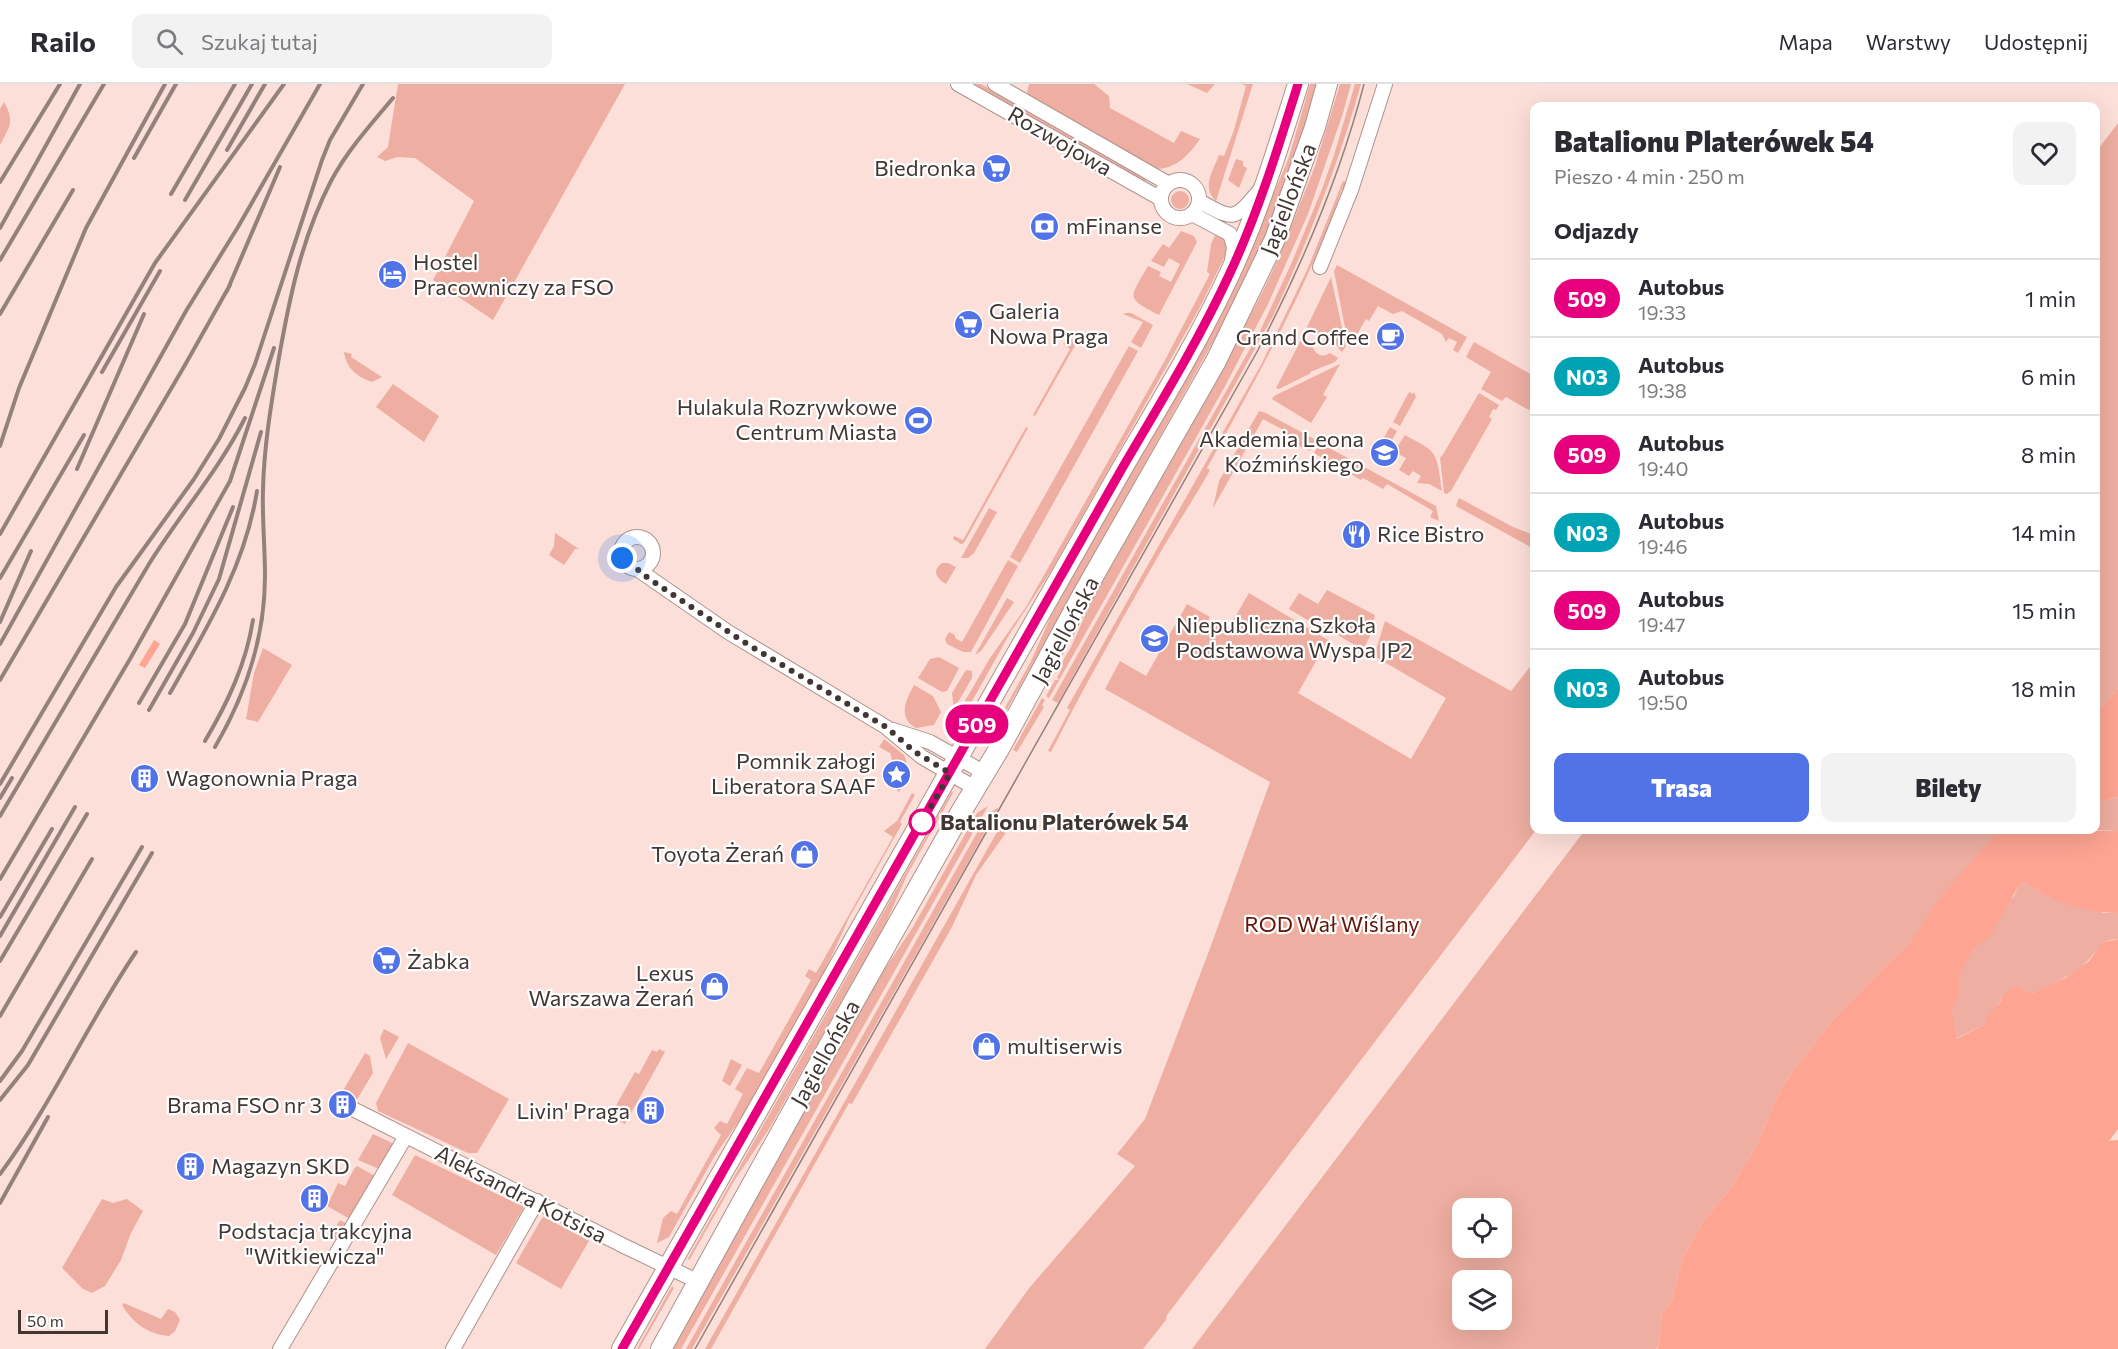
<!DOCTYPE html>
<html lang="pl">
<head>
<meta charset="utf-8">
<style>
	body { margin:0; font-family:Commissioner,sans-serif; background:#f2f2f3; color:#2b2b33; height:100vh; display:flex; flex-direction:column; font-size:22px; white-space:nowrap }
	* { box-sizing:border-box; margin:0 }
	p { font-size:20px; color:#7c7c81 }
	.icon { flex:none; width:33px; height:33px; fill:none; stroke:currentColor; stroke-width:2; stroke-linecap:round; stroke-linejoin:round }
	.map { position:relative; flex:1; overflow:hidden }
	.side { position:absolute; left:1530px; top:18px; width:570px; height:732px; display:flex; flex-direction:column; background:#fff; border-radius:12px; box-shadow:0 6px 24px #0002 }
	.side>* { flex:none }
	.badge { padding:0 12px; border-radius:20px; font-size:21px; line-height:39px }
	.controls { position:absolute; left:1452px; top:1114px; display:grid; gap:12px }
	.controls a { display:grid; place-items:center; width:60px; height:60px; border-radius:12px; background:#fff; box-shadow:0 6px 24px #0002; font-size:30px }
	.scale { position:absolute; left:18px; bottom:15px; width:90px; box-sizing:border-box; padding-left:6px; border:3px solid #413633; border-top:0; font-size:16px; line-height:21px; white-space:nowrap; color:#413633; -webkit-text-stroke:4px #fff; paint-order:stroke }
	.you { position:absolute; width:30px; height:30px; margin:-15px; border:4px solid #fff; border-radius:50%; background:#1a73e8; box-shadow:0 0 0 9px #1a73e833 }
	.map>.badge { position:absolute; translate:-50% -50%; box-shadow:0 0 0 3px #fff }
	h2 { padding:0 24px; font-size:22px; line-height:54px }
	.round { display:grid; place-items:center; flex:none; width:63px; height:63px; border-radius:12px; background:#f2f2f3 }
	.overview { display:flex; align-items:center; justify-content:space-between; height:102px; padding:0 24px }
	h1 { font-size:28px; font-weight:800; line-height:45px }
	.primary-button { display:flex; gap:12px; margin-top:auto; padding:12px 24px }
	.primary-button a { flex:1; height:69px; border-radius:12px; background:#5173e7; color:#fff; font-size:24px; font-weight:800; line-height:69px; text-align:center }
	.primary-button a+a { background:#f2f2f3; color:#2b2b33 }
	ul { padding:0; list-style:none }
	li { display:flex; align-items:center; gap:18px; height:78px; padding:0 24px; border-top:2px solid #e1e1e2 }
	li div { flex:1 }
	li b { display:block; font-size:22px }
	li em { font-style:normal }
	li .badge { min-width:66px; font-weight:700; text-align:center }
	header { display:flex; align-items:center; gap:36px; box-sizing:border-box; height:84px; padding:0 30px; background:#fff; border-bottom:2px solid #e1e1e2 }
	header strong { font-size:28px }
	nav { display:flex; gap:33px; margin-inline-start:auto; font-size:21px }
	.search { width:420px; height:54px; background:#f2f2f3; display:flex; align-items:center; gap:15px; box-sizing:border-box; padding:0 21px; border-radius:12px; color:#7c7c81; font-size:22px }
	.map>svg:first-child { display:block }
</style>
</head>
<body>
<header>
<strong>Railo</strong>
<div class="search"><svg class="icon" aria-label="search" viewBox="0 0 24 24"><circle cx="10" cy="10" r="6"/><path d="M15 15l6 6"/></svg>Szukaj tutaj</div>
<nav><a>Mapa</a><a>Warstwy</a><a>Udostępnij</a></nav>
</header>
<div class="map">
<svg width="2118" height="1265" viewBox="0 0 2118 1265">
	<rect width="100%" height="100%" fill="#fddfd9"/>
	<path fill="#eeaea1" fill-rule="evenodd" d="M398,0H625L493,236L433,196L474,117L415,74L398,73L385,77L377,73L388,63Z
		M971,0H981L1147,94L1145,98Z
		M1029,0H1094L1109,12L1110,24L1174,59L1181,47L1200,55C1190,70 1176,85 1156,85L1030,15L1027,8Z
		M1187,0H1215L1207,9Z
		M1242,0H1253L1216,117C1201,103 1213,87 1219,71L1224,72L1234,46L1246,2Z
		M1310,0H1319L1313,22L1272,137L1232,224L991,654L989,652L1030,579L1052,530L1215,239L1243,184L1289,73Z
		M1340,0H1351L1343,29L1308,130L1268,220L1224,304L1049,614L1046,612L1055,596H1059L1057,593L1061,587L1058,585L1071,563L1092,516L1213,301L1262,209L1279,173L1315,82Z
		M1355,0H1361C1338,81 1308,158 1272,234L1058,619L1052,616L1260,247L1292,178L1322,105L1334,71Z
		M4,18C15,38 10,42 0,61V25Z
		M2118,39V604L2096,630V68Z
		M1236,75L1243,77V82L1247,84L1239,104L1228,96Z
		M1343,97L1350,99L1349,103L1342,105C1308,203 1257,293 1207,384L1210,386C1195,414 1176,441 1160,469C1122,535 1085,601 1051,668L1048,667L1070,626L1067,624L1262,279L1308,184Z
		M1171 116a9 9 0 1 1 18 0a9 9 0 1 1-18 0Z
		M1181,147L1194,152L1197,158L1159,231C1124,213 1130,214 1148,182L1161,188L1159,192L1171,198L1180,180L1169,174L1164,183L1151,177L1163,160L1169,164Z
		M1217,147C1226,152 1228,158 1227,168L1199,225L1051,487L1009,551L961,637L955,634L990,574L1026,523L1164,278L1210,190L1207,188L1211,160Z
		M1337,181L1467,253L1458,269L1453,266L1457,258L1449,254L1446,258L1442,250L1402,227L1393,230L1378,222L1369,237L1366,235L1349,264L1334,187Z
		M1331,193L1346,262L1342,268C1333,259 1332,246 1317,251L1307,243Z
		M1126,229H1131L1153,241L1141,264L1131,258L1143,238L1123,230Z
		M1069,255L1078,256L1035,332L1033,331L1070,265L1063,260Z
		M1306,255L1312,259C1313,269 1321,275 1330,269L1338,274L1335,278L1310,288L1311,289L1279,305L1276,304L1301,256Z
		M1474,258L1534,292V329L1506,313L1502,317L1481,305L1491,288L1466,273Z
		M1129,262L1138,267L1020,479L1010,473Z
		M344,268L352,270L351,273L382,293L372,298C357,293 346,284 344,268Z
		M1340,280L1323,311L1327,313L1311,339L1272,315L1274,312Z
		M393,300L439,332L424,358L376,323Z
		M1409,308L1413,310L1414,308L1416,313L1400,342L1393,338Z
		M1479,309L1499,321L1496,326L1493,325L1489,333L1492,335L1451,407L1447,410L1444,409L1440,373L1442,372Z
		M1259,327L1266,329L1316,356L1310,367L1284,355L1287,348L1263,335L1213,424L1219,397Z
		M1026,343L1028,344L964,459L961,460L953,455L954,452L963,456Z
		M1390,343L1397,347L1385,369L1379,374L1374,371Z
		M1405,351C1435,368 1436,364 1441,400H1439L1441,401L1442,407L1429,400L1417,399L1421,392L1413,387L1409,392L1399,386L1406,374L1394,368Z
		M1320,359L1436,422L1439,437L1430,433L1433,427L1387,400L1383,405L1363,394L1361,396L1314,369Z
		M1459,414L1513,443L1534,451V465L1456,422Z
		M989,424L997,428L974,469L968,474H961Z
		M555,449L579,465H575L564,481L549,471L554,462Z
		M1008,476L1018,482L971,568H963L947,560L945,555L949,548L955,551V554L962,558Z
		M942,479H948L956,483L946,500C937,495 931,487 942,479Z
		M1327,506L1375,531L1370,552L1363,566L1333,548L1331,550L1289,525L1299,509L1318,520Z
		M1249,509L1328,556L1298,609L1411,675L1446,614L1374,572L1385,537L1511,607L1534,578V746H1536L1167,1231L1166,1236L1143,1265H985L1030,1203L1135,1082L1117,1070L1145,1035L1209,867L1270,698L1105,605L1120,577L1146,592L1187,520L1210,533L1208,537L1227,547Z
		M1007,514L1014,518L981,567L975,571Z
		M263,564L292,581L258,638L246,635L254,589Z
		M939,573L959,584L947,607L942,608L918,594L930,575Z
		M966,586L972,587V594L954,625L952,609Z
		M914,601L933,612L941,628L934,641L916,644C897,633 906,616 914,601Z
		M1042,614L1045,616L1042,621L1044,623L1017,668L1013,666Z
		M884,655L904,671L910,688L908,692L899,685L893,693L904,700L899,708L888,699C888,689 895,679 890,669L879,663Z
		M952,707L953,709L907,791L884,843L769,1045L734,1097L690,1175L687,1176Z
		M912,709L915,711L900,738L902,740L849,834L822,893L750,1021L714,1073L669,1153L657,1159L663,1134L671,1127L677,1130L721,1051L714,1044L720,1037L727,1040L743,1010L735,1005L747,984L759,989L811,896L805,892L809,885L816,889L893,753L884,747L897,737Z
		M2118,713V747L2095,746L2096,719Z
		M988,722L681,1265H669L880,892L913,843L977,729Z
		M997,724L998,725L997,727L692,1265H686L987,731Z
		M1006,732L1008,741L1005,750L976,791L952,843L852,1020L849,1019L711,1265H705Z
		M1585,746H1999L1906,863L1881,886L1833,936L1792,988L1777,1013L1758,1059L1731,1104L1705,1135L1683,1173L1672,1216L1662,1230L1659,1261L1656,1265H1192ZM1462,1125H1502V1164H1462ZM1462,1197H1502V1236H1462Z
		M2025,798L2049,813L2104,829H2118V855C2099,856 2095,872 2082,882C2074,889 2041,908 2032,909C2027,909 2023,906 2019,903L2001,915C1998,925 1988,930 1986,940L1955,955L1947,878L2014,812L2018,803Z
		M384,945L399,953L386,975L380,954Z
		M408,959L509,1015L477,1069H468L378,1027L376,1019Z
		M659,965L665,968L625,1040L610,1032L635,988L639,990L652,966L657,968Z
		M365,969L370,972L373,989L356,1017L341,1010Z
		M731,975L742,981L730,1002L722,997Z
		M373,1050L394,1060L379,1085L358,1076Z
		M415,1071L524,1123L496,1171L392,1111Z
		M357,1082L375,1092L350,1135L327,1122L338,1099L345,1102L354,1085Z
		M102,1115L113,1119L127,1115L143,1127L131,1149L121,1176L105,1202L92,1209L83,1205L62,1184Z
		M544,1133L589,1157L561,1205L516,1179L542,1134Z
		M340,1136L347,1140L338,1156L330,1152Z
		M672,1202L674,1204L639,1265H637Z
		M124,1219L161,1235L168,1225L175,1228L180,1236L175,1247L169,1252C147,1250 133,1239 122,1221Z"/>
	<path fill="#fda492" d="M154,556L160,560L145,584L139,581Z
		M2118,604V713L2096,719V630Z
		M1999,746L2118,747V829C2096,829 2070,823 2049,813C2041,809 2033,803 2025,798L2018,803L1991,851L1972,866L1959,891V910L1952,925L1956,955L1986,940L1987,933L1999,920L2004,910L2014,903H2019L2025,907L2033,909L2065,894L2089,877L2102,859L2118,855V1045L2109,1057L2118,1056V1265H1657L1659,1261L1662,1230L1672,1216L1683,1173L1705,1135L1731,1104L1758,1059L1777,1013L1792,988L1833,936L1881,886L1906,863L1921,843L1938,816Z"/>
	<g fill="none" stroke-linecap="round" stroke-linejoin="round">
		<defs>
			<path id="minor" d="M958,0L1161,115
				M995,0L1169,100
				M1161 115a19 19 0 1 1 38 0a19 19 0 1 1-38 0Z
				M1199,117C1234,136 1233,138 1260,106
				M1192,130L1230,150L1234,163L1232,176
				M1320,183L1351,106L1385,0
				M621 469a16 16 0 1 1 32 0a16 16 0 1 1-32 0Z
				M637,485L728,548L886,643L922,673L975,704
				M893,646L930,658L985,689
				M343,1020L624,1162L699,1198
				M280,1265L406,1052
				M453,1265L537,1117"/>
			<path id="secondary" d="M622,1265L1124,381C1161,318 1199,256 1230,189C1258,129 1278,64 1298,0
				M661,1265L826,967L961,728L999,665L1082,512L1216,277L1275,155L1315,43L1327,0"/>
		</defs>
		<use href="#minor" stroke="#ae928c" stroke-width="16"/>
		<use href="#secondary" stroke="#ae928c" stroke-width="22"/>
		<use href="#minor" stroke="#fff" stroke-width="14"/>
		<use href="#secondary" stroke="#fff" stroke-width="20"/>
		<path stroke="#94817c" stroke-width="1.5" d="M695,1265L1258,266C1302,181 1340,93 1364,0"/>
		<path stroke="#94817c" stroke-width="4" d="M227,66L265,0
			M134,74L176,0
			M0,98L60,0
			M171,110L235,0
			M185,116L252,0
			M0,144L80,0
			M0,176L104,0
			M227,207L280,83
			M0,230L73,106
			M102,288L160,187
			M0,362L19,304L86,144L165,0
			M77,385L144,230
			M0,450L155,179L284,0
			M0,494L84,351
			M0,538L31,467
			M0,560L186,227L238,143L320,0
			M0,596L185,281L230,201
			M170,609C207,544 245,482 257,407
			M139,619L185,540L233,423
			M149,626L193,549L219,495L261,348
			M205,657C228,618 246,580 253,536
			M215,663C246,610 265,554 265,492C265,463 262,434 263,405C264,363 271,321 278,279C289,216 301,155 331,97C347,67 371,40 393,14
			M0,700L116,503L194,395L219,355L245,304L255,280L322,76L330,56L363,0
			M0,714L12,694
			M0,732L149,480C180,430 219,386 245,334
			M0,795L130,575L230,397L274,264
			M0,833L52,745
			M0,852L75,723
			M0,877L87,730
			M0,932L92,775
			M0,997L22,967L142,763
			M0,1016L28,981L152,769
			M0,1090C52,1020 87,940 136,868
			M0,1119L48,1033"/>
	</g>
	<g fill="none" stroke-linecap="round" stroke-linejoin="round">
		<defs>
			<path id="line" d="M622,1265L1124,381C1161,318 1199,256 1230,189C1258,129 1278,64 1298,0"/>
		</defs>
		<use href="#line" stroke="#fff" stroke-width="14"/>
		<use href="#line" stroke="#e6007e" stroke-width="9"/>
		<path stroke="#413633" stroke-width="6" stroke-dasharray="0 10.8" d="M622,474L628,483L637,485L648,494L747,560L886,643L915,668L950,689L921,740L922,738"/>
	</g>
	<defs>
		<symbol id="supermarket-disc" viewBox="-11 -11 22 22"><circle r="9.5" fill="#5173e7" stroke="#fff"/><path d="M-6-5.5h2.5l.6 2H6L4.5 2H-2.5L-4.4-4H-6ZM-1.5 3.2a1.3 1.3 0 1 0 .1 0ZM3 3.2a1.3 1.3 0 1 0 .1 0Z" fill="#fff"/></symbol>
		<symbol id="bank-disc" viewBox="-11 -11 22 22"><circle r="9.5" fill="#5173e7" stroke="#fff"/><path d="M-6-4H6V4H-6ZM0-2.3a2.3 2.3 0 1 0 0 4.6a2.3 2.3 0 1 0 0-4.6Z" fill="#fff"/></symbol>
		<symbol id="hotel-disc" viewBox="-11 -11 22 22"><circle r="9.5" fill="#5173e7" stroke="#fff"/><path d="M-6-4.5h1.5V1H6V5H4.5V3h-9V5H-6ZM-4 0a1.8 1.8 0 1 1 3.6 0ZM.5 0V-2.5h3Q6-2.5 6 0Z" fill="#fff"/></symbol>
		<symbol id="cafe-disc" viewBox="-11 -11 22 22"><circle r="9.5" fill="#5173e7" stroke="#fff"/><path d="M-5.5-4.5H6V0H3Q3 3.5 0 3.5H-2.5Q-5.5 3.5-5.5 0ZM3-3.2v2h1.7v-2ZM-6 4.5H4V6H-6Z" fill="#fff"/></symbol>
		<symbol id="stadium-disc" viewBox="-11 -11 22 22"><circle r="9.5" fill="#5173e7" stroke="#fff"/><path d="M0-5a6.5 5 0 1 0 0 10a6.5 5 0 1 0 0-10ZM-3.5-1.8h7v3.6h-7Z" fill="#fff"/></symbol>
		<symbol id="university-disc" viewBox="-11 -11 22 22"><circle r="9.5" fill="#5173e7" stroke="#fff"/><path d="M0-5L7-2L0 1L-7-2ZM-4 1L0 2.5L4 1V4Q0 6-4 4Z" fill="#fff"/></symbol>
		<symbol id="restaurant-disc" viewBox="-11 -11 22 22"><circle r="9.5" fill="#5173e7" stroke="#fff"/><path d="M-5-6h1v4h1v-4h1v4h1v-4h1v5L-1.5 .5V6h-2V.5L-5-1ZM5-6V6H3V1.5H1.5Q1.5-4 5-6Z" fill="#fff"/></symbol>
		<symbol id="school-disc" viewBox="-11 -11 22 22"><circle r="9.5" fill="#5173e7" stroke="#fff"/><path d="M0-5L7-2L0 1L-7-2ZM-4 1L0 2.5L4 1V4Q0 6-4 4Z" fill="#fff"/></symbol>
		<symbol id="sight-disc" viewBox="-11 -11 22 22"><circle r="9.5" fill="#5173e7" stroke="#fff"/><path d="M0-6L1.8-2.2L6-1.7L2.9 1.2L3.7 5.4L0 3.3L-3.7 5.4L-2.9 1.2L-6-1.7L-1.8-2.2Z" fill="#fff"/></symbol>
		<symbol id="building-disc" viewBox="-11 -11 22 22"><circle r="9.5" fill="#5173e7" stroke="#fff"/><path d="M-4-6H4V6H1V3H-1V6H-4ZM-2.5-4.3h1.7v1.8h-1.7ZM.8-4.3h1.7v1.8H.8ZM-2.5-1h1.7V.8h-1.7ZM.8-1h1.7V.8H.8Z" fill="#fff"/></symbol>
		<symbol id="shop-disc" viewBox="-11 -11 22 22"><circle r="9.5" fill="#5173e7" stroke="#fff"/><path d="M-5-2.5h2.3a2.7 3.5 0 0 1 5.4 0H5L5.5 6h-11ZM-1.5-2.5h3a1.5 2.3 0 0 0-3 0Z" fill="#fff"/></symbol>
	</defs>
	<g fill-rule="evenodd">
		<use href="#supermarket-disc" x="980" y="68" width="33" height="33"/>
		<use href="#bank-disc" x="1028" y="126" width="33" height="33"/>
		<use href="#hotel-disc" x="376" y="174" width="33" height="33"/>
		<use href="#supermarket-disc" x="952" y="224" width="33" height="33"/>
		<use href="#cafe-disc" x="1374" y="236" width="33" height="33"/>
		<use href="#stadium-disc" x="902" y="320" width="33" height="33"/>
		<use href="#university-disc" x="1368" y="352" width="33" height="33"/>
		<use href="#restaurant-disc" x="1340" y="434" width="33" height="33"/>
		<use href="#school-disc" x="1138" y="538" width="33" height="33"/>
		<use href="#sight-disc" x="880" y="674" width="33" height="33"/>
		<use href="#building-disc" x="128" y="678" width="33" height="33"/>
		<use href="#shop-disc" x="788" y="754" width="33" height="33"/>
		<use href="#supermarket-disc" x="370" y="860" width="33" height="33"/>
		<use href="#shop-disc" x="698" y="886" width="33" height="33"/>
		<use href="#shop-disc" x="970" y="946" width="33" height="33"/>
		<use href="#building-disc" x="326" y="1004" width="33" height="33"/>
		<use href="#building-disc" x="634" y="1010" width="33" height="33"/>
		<use href="#building-disc" x="174" y="1066" width="33" height="33"/>
		<use href="#building-disc" x="298" y="1098" width="33" height="33"/>
	</g>
	<circle fill="#fff" stroke="#e6007e" stroke-width="3" cx="922" cy="738" r="12"/>
	<g text-anchor="middle" stroke-width="4.5" stroke-linejoin="round" paint-order="stroke">
		<g font-size="22" fill="#413633" stroke="#fff">
			<text transform="translate(1060 57) rotate(30)" y="8">Rozwojowa</text>
			<text transform="translate(1288 115) rotate(-69)" y="8">Jagiellońska</text>
			<text transform="translate(1065 546) rotate(-62)" y="8">Jagiellońska</text>
			<text transform="translate(825 969) rotate(-61)" y="8">Jagiellońska</text>
			<text transform="translate(521 1110) rotate(27)" y="8">Aleksandra Kotsisa</text>
		</g>
		<g font-size="22" fill="#413633" stroke="#fff" text-anchor="end">
			<text x="976" y="92">Biedronka</text>
			<text x="1066" y="150" text-anchor="start">mFinanse</text>
			<text x="413" y="186" text-anchor="start">Hostel<tspan x="413" dy="25">Pracowniczy za FSO</tspan></text>
			<text x="989" y="235" text-anchor="start">Galeria<tspan x="989" dy="25">Nowa Praga</tspan></text>
			<text x="1369" y="261">Grand Coffee</text>
			<text x="897" y="331">Hulakula Rozrywkowe<tspan x="897" dy="25">Centrum Miasta</tspan></text>
			<text x="1364" y="363">Akademia Leona<tspan x="1364" dy="25">Koźmińskiego</tspan></text>
			<text x="1377" y="458" text-anchor="start">Rice Bistro</text>
			<text x="1176" y="549" text-anchor="start">Niepubliczna Szkoła<tspan x="1176" dy="25">Podstawowa Wyspa JP2</tspan></text>
			<text x="876" y="685">Pomnik załogi<tspan x="876" dy="25">Liberatora SAAF</tspan></text>
			<text x="166" y="702" text-anchor="start">Wagonownia Praga</text>
			<text x="784" y="778">Toyota Żerań</text>
			<text x="407" y="885" text-anchor="start">Żabka</text>
			<text x="694" y="897">Lexus<tspan x="694" dy="25">Warszawa Żerań</tspan></text>
			<text x="1007" y="970" text-anchor="start">multiserwis</text>
			<text x="322" y="1029">Brama FSO nr 3</text>
			<text x="630" y="1035">Livin' Praga</text>
			<text x="211" y="1090" text-anchor="start">Magazyn SKD</text>
			<text x="315" y="1155" text-anchor="middle">Podstacja trakcyjna<tspan x="315" dy="25">"Witkiewicza"</tspan></text>
		</g>
		<g font-size="22" font-weight="bold" fill="#413633" stroke="#fff" text-anchor="start">
			<text x="940" y="746">Batalionu Platerówek 54</text>
		</g>
		<g font-size="22" fill="#631609" stroke="#fff">
			<text x="1332" y="848">ROD Wał Wiślany</text>
		</g>
	</g>
</svg>
<div class="controls">
<a><svg class="icon" aria-label="locate" viewBox="0 0 24 24"><circle cx="12" cy="12" r="6"/><path d="M12 2v4M12 18v4M2 12h4M18 12h4"/></svg></a>
<a><svg class="icon" aria-label="layers" viewBox="0 0 24 24"><path d="M12 4l9 5-9 5-9-5zM3 14l9 5 9-5"/></svg></a>
</div>
<div class="scale">50 m</div>
<div class="you" style="left:622px;top:474px"></div>
<b class="badge" style="left:977px;top:640px;background:#e6007e;color:#fff">509</b>
<section class="side">
<div class="overview"><div><h1>Batalionu Platerówek 54</h1><p>Pieszo · 4 min · 250 m</p></div><a class="round"><svg class="icon" aria-label="heart" viewBox="0 0 24 24"><path d="M12 20l-8-8c-3-5 5-10 8-4 3-6 11-1 8 4z"/></svg></a></div>
<h2>Odjazdy</h2>
<ul>
<li><span class="badge" style="background:#e6007e;color:#fff">509</span><div><b>Autobus</b><p>19:33</p></div><em>1 min</em></li>
<li><span class="badge" style="background:#00a3b4;color:#fff">N03</span><div><b>Autobus</b><p>19:38</p></div><em>6 min</em></li>
<li><span class="badge" style="background:#e6007e;color:#fff">509</span><div><b>Autobus</b><p>19:40</p></div><em>8 min</em></li>
<li><span class="badge" style="background:#00a3b4;color:#fff">N03</span><div><b>Autobus</b><p>19:46</p></div><em>14 min</em></li>
<li><span class="badge" style="background:#e6007e;color:#fff">509</span><div><b>Autobus</b><p>19:47</p></div><em>15 min</em></li>
<li><span class="badge" style="background:#00a3b4;color:#fff">N03</span><div><b>Autobus</b><p>19:50</p></div><em>18 min</em></li>
</ul>
<div class="primary-button"><a>Trasa</a><a>Bilety</a></div>
</section>
</div>
</body>
</html>
